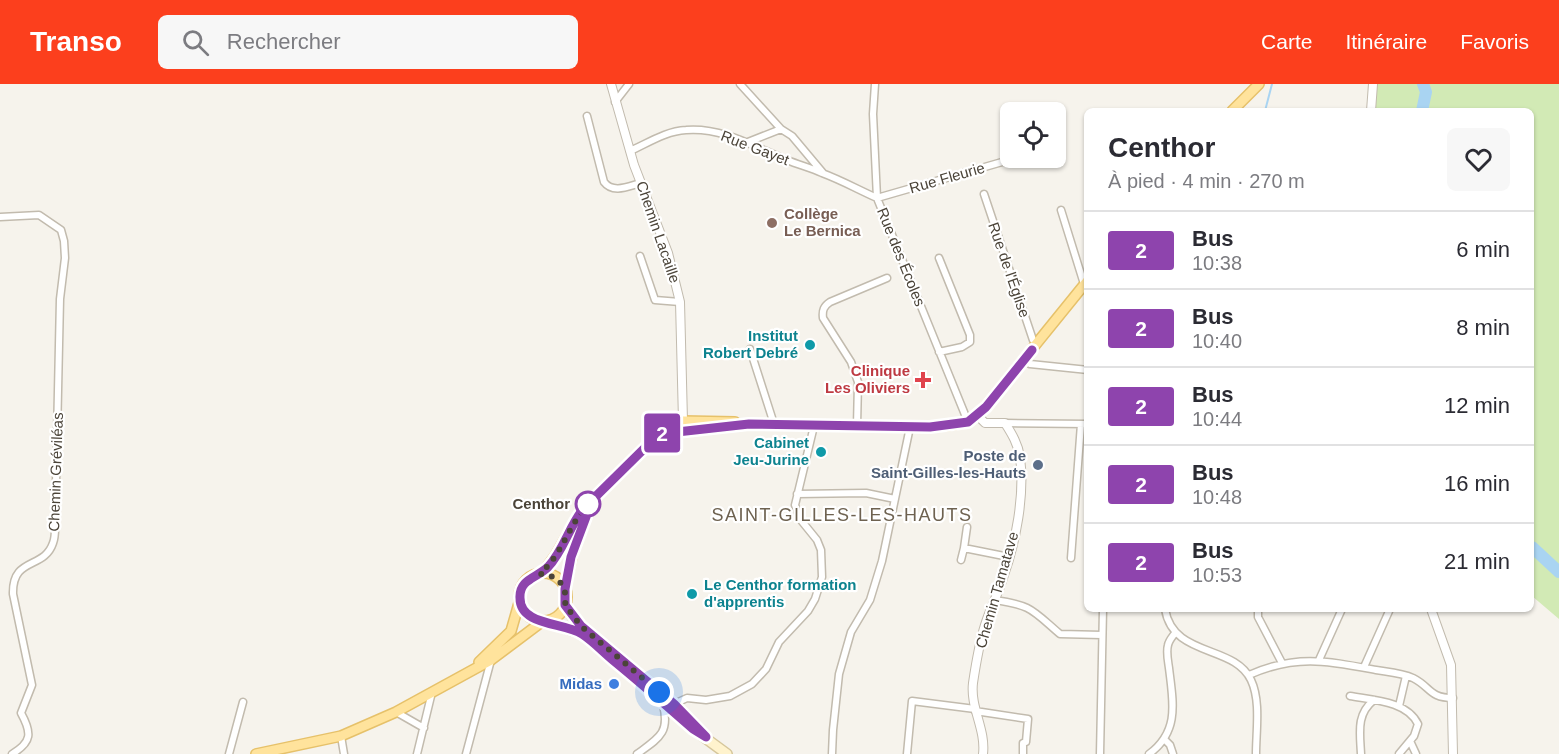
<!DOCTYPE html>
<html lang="fr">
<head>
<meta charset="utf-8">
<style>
	body { margin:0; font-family:Arial,sans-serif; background:#f7f7f7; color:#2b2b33; height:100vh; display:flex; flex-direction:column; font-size:22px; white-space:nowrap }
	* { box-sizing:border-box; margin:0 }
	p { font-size:20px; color:#7c7c81 }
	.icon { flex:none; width:33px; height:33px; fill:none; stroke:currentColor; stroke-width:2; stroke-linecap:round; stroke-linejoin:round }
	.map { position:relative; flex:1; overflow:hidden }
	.drawer { position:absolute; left:1084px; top:24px; width:450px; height:504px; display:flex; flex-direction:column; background:#fff; border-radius:9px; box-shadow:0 2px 4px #0004 }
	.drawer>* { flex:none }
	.badge { padding:0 12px; border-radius:4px; font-size:21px; line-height:39px }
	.fabs { position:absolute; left:1000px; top:18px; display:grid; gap:12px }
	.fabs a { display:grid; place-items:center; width:66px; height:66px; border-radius:9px; background:#fff; box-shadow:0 2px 4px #0004; font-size:30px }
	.you { position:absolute; width:30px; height:30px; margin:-15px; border:4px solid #fff; border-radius:50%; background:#1a73e8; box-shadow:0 0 0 9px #1a73e833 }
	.map>.badge { position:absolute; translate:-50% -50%; box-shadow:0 0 0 3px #fff }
	.round { display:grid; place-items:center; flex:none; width:63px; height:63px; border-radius:9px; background:#f7f7f7 }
	.summary { display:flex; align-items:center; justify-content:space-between; height:102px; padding:0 24px }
	h1 { font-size:28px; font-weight:700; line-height:45px }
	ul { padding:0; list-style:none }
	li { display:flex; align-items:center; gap:18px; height:78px; padding:0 24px; border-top:2px solid #e1e1e2 }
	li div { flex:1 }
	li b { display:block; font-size:22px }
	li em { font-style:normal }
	li .badge { min-width:66px; font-weight:700; text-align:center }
	header { display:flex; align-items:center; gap:36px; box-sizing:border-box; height:84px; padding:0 30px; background:#fc3f1d; color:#fff }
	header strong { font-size:28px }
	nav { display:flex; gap:33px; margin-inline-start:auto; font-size:21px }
	.search { width:420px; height:54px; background:#f7f7f7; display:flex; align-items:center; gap:15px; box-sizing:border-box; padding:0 21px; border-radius:9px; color:#7c7c81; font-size:22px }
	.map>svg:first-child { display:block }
</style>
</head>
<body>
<header>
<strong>Transo</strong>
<div class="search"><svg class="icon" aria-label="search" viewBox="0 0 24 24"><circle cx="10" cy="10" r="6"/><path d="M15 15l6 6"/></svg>Rechercher</div>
<nav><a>Carte</a><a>Itinéraire</a><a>Favoris</a></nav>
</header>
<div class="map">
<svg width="1559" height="670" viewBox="0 0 1559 670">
	<rect width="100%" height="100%" fill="#f6f3ec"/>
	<path fill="#d2eab5" d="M1373,0H1559V535L1532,512V27H1373Z"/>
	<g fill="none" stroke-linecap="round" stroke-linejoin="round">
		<path stroke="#a9d4f2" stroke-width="2" d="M1265,27L1272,0"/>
		<path stroke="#a9d4f2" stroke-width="12" d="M1422,27L1426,8L1423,0
			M1532,463L1559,488"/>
		<defs>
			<path id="minor" d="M740,0L781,45L792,52L823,89
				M875,0L873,30L877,114L968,338
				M615,18L629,0
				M587,32L604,98C613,110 629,102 641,99
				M748,58L781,45
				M630,67C648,59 666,47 686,46C722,43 755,63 787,76C799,81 811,84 822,89C841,96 859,106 877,114
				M984,110L1033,256L1037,260
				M877,114L1016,74
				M1061,126L1084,200
				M0,133L39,131L61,146L64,157L65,174L60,215L55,444C55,449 55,454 53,459C44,486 12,472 13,510L32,601L21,629C32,649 32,658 12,670
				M640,172L655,216L680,218
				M939,174L970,251V258L962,263L939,268
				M750,265L774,340
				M1023,277L1030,280L1088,286
				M1005,339L1088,340
				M857,342L858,298L851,278L823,234C822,226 824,222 830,218L887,194
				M797,410L866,409L895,415
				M967,443L964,464L1009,473
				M1071,474L1081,340
				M961,476L964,464
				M994,516C1032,521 1032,526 1060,550L1102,551
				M1165,525C1173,574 1234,560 1251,596C1261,617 1256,647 1256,670
				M1258,525V533L1282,579
				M1319,576L1342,525
				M1364,583L1390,525
				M1249,591C1296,570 1328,577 1376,586C1388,588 1402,589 1413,594C1431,603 1429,614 1453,614
				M1350,612C1373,616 1407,617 1418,640L1414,652L1399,670
				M674,620L687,614L706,616L730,612L752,600L766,585L779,558L808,527L815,515L822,493L821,466L817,456L800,435L795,421L814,342
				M1399,622L1406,592
				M975,627L1028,635L1026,658L1023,659V670
				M396,628L424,644
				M341,652L344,670
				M1165,656L1170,661L1173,670
				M1410,657L1416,670
				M229,670L243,618
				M417,670L432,608
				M466,670L491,576
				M637,670C659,654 670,649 663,621
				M832,670L833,646L839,590L851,548L870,516L882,477L910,343
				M907,670L912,617L975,625
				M1100,670L1103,525
				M1149,670C1180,647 1173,618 1169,584C1168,577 1166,568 1168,561C1169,556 1173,552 1175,549
				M1361,670C1360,649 1356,630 1374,616"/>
			<path id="tertiary" d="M611,0L634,81L668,169L680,218L683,337
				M1371,27L1373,0
				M977,331L985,339H1005C1012,350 1018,360 1020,373C1025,411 1016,458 1003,494C998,510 990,525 985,541C979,560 976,579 973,599C970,624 986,645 983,670
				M1431,525L1451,581L1453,670"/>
			<path id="secondary" d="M565,521L574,535L590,550
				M545,537L582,550L693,645L727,670"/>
			<path id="primary" d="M1232,27L1259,0
				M659,350L749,340L930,343L951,341L968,338L985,323L1088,196
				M519 513a24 24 0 1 1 48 0a24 24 0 1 1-48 0Z
				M540,490C562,469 566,446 584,424L653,355L672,341L683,337L735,338
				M565,505L575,459L592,419
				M479,578L511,547L519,519
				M256,670L341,652L396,628L491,576L543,537"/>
		</defs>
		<use href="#minor" stroke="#c2bbae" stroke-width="9"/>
		<use href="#tertiary" stroke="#c2bbae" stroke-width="10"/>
		<use href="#secondary" stroke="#d6c79b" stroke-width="12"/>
		<use href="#primary" stroke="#e6c16a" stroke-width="12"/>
		<use href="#minor" stroke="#fff" stroke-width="6"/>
		<use href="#tertiary" stroke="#fff" stroke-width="8"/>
		<use href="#secondary" stroke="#fff3cd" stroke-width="9"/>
		<use href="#primary" stroke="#ffe39c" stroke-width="9"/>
	</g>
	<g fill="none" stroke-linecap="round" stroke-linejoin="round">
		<defs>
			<path id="line" d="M586,433L571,473L565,505V521L581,542L674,620L706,653L693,645C667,622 641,599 614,577C603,568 593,557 582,550C563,538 520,542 520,514C519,495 537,494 548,483C564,466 569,442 584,424L659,350L749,340L930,343L968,338L986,323L1032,266"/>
		</defs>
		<use href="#line" stroke="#fff" stroke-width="14"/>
		<use href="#line" stroke="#8e44ad" stroke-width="9"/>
		<path stroke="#4b4439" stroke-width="6" stroke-dasharray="0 10.8" d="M588,420C568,442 563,469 540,490C559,491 568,503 565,521L581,542L659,608"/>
	</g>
	<circle fill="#8d6e63" stroke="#fff" stroke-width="2" cx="772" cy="139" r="6"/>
	<g fill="#0f9aa8" stroke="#fff" stroke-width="2">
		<circle cx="810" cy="261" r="6"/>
		<circle cx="821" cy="368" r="6"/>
		<circle cx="692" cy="510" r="6"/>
	</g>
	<path fill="#e0444e" stroke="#fff" stroke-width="2" d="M920 287h6v6h6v6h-6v6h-6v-6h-6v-6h6z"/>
	<circle fill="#5c6f8a" stroke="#fff" stroke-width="2" cx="1038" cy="381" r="6"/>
	<circle fill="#fff" stroke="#8e44ad" stroke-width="3" cx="588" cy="420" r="12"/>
	<circle fill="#3f7fe0" stroke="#fff" stroke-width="2" cx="614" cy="600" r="6"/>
	<g text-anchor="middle" stroke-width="4.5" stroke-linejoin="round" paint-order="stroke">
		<g font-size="15" fill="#4b4439" stroke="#fff">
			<text transform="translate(755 64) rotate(21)" y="5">Rue Gayet</text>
			<text transform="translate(947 94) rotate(-16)" y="5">Rue Fleurie</text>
			<text transform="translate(658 148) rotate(71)" y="5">Chemin Lacaille</text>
			<text transform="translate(901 173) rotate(68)" y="5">Rue des Écoles</text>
			<text transform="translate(1009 186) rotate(71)" y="5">Rue de l'Église</text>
			<text transform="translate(56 388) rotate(-88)" y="5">Chemin Gréviléas</text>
			<text transform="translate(997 506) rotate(-74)" y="5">Chemin Tamatave</text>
		</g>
		<g font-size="15" font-weight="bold" fill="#785e54" stroke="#fff" text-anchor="start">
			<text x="784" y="135">Collège<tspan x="784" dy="17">Le Bernica</tspan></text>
		</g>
		<g font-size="15" font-weight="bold" fill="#0d838f" stroke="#fff" text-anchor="end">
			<text x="798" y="257">Institut<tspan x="798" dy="17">Robert Debré</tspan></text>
			<text x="809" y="364">Cabinet<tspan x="809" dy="17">Jeu-Jurine</tspan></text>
			<text x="704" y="506" text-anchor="start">Le Centhor formation<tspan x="704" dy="17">d'apprentis</tspan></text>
		</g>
		<g font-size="15" font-weight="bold" fill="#be3a42" stroke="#fff" text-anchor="end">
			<text x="910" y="292">Clinique<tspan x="910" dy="17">Les Oliviers</tspan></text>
		</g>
		<g font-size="15" font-weight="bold" fill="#4e5e75" stroke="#fff" text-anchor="end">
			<text x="1026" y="377">Poste de<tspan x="1026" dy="17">Saint-Gilles-les-Hauts</tspan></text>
		</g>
		<g font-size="15" font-weight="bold" fill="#4b4439" stroke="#fff" text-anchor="end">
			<text x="570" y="425">Centhor</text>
		</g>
		<g font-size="15" font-weight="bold" fill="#366cbe" stroke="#fff" text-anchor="end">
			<text x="602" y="605">Midas</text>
		</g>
		<g font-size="18" letter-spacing="1.5" fill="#6e6250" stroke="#fff">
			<text x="842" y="437">SAINT-GILLES-LES-HAUTS</text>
		</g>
	</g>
</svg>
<div class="fabs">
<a><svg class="icon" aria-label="locate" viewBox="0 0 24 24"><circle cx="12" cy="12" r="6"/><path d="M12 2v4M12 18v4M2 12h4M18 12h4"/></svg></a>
</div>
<div class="you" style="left:659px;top:608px"></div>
<b class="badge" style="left:662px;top:349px;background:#8e44ad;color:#fff">2</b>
<section class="drawer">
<div class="summary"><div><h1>Centhor</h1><p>À pied · 4 min · 270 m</p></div><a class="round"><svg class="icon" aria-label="heart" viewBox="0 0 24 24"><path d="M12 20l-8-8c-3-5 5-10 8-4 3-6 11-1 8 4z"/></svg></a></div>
<ul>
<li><span class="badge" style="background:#8e44ad;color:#fff">2</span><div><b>Bus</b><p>10:38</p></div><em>6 min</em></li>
<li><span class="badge" style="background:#8e44ad;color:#fff">2</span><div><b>Bus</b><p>10:40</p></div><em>8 min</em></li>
<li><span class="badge" style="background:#8e44ad;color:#fff">2</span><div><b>Bus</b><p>10:44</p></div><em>12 min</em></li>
<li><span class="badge" style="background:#8e44ad;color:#fff">2</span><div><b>Bus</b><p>10:48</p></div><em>16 min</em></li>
<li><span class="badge" style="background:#8e44ad;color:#fff">2</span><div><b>Bus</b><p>10:53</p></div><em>21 min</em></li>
</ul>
</section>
</div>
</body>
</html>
